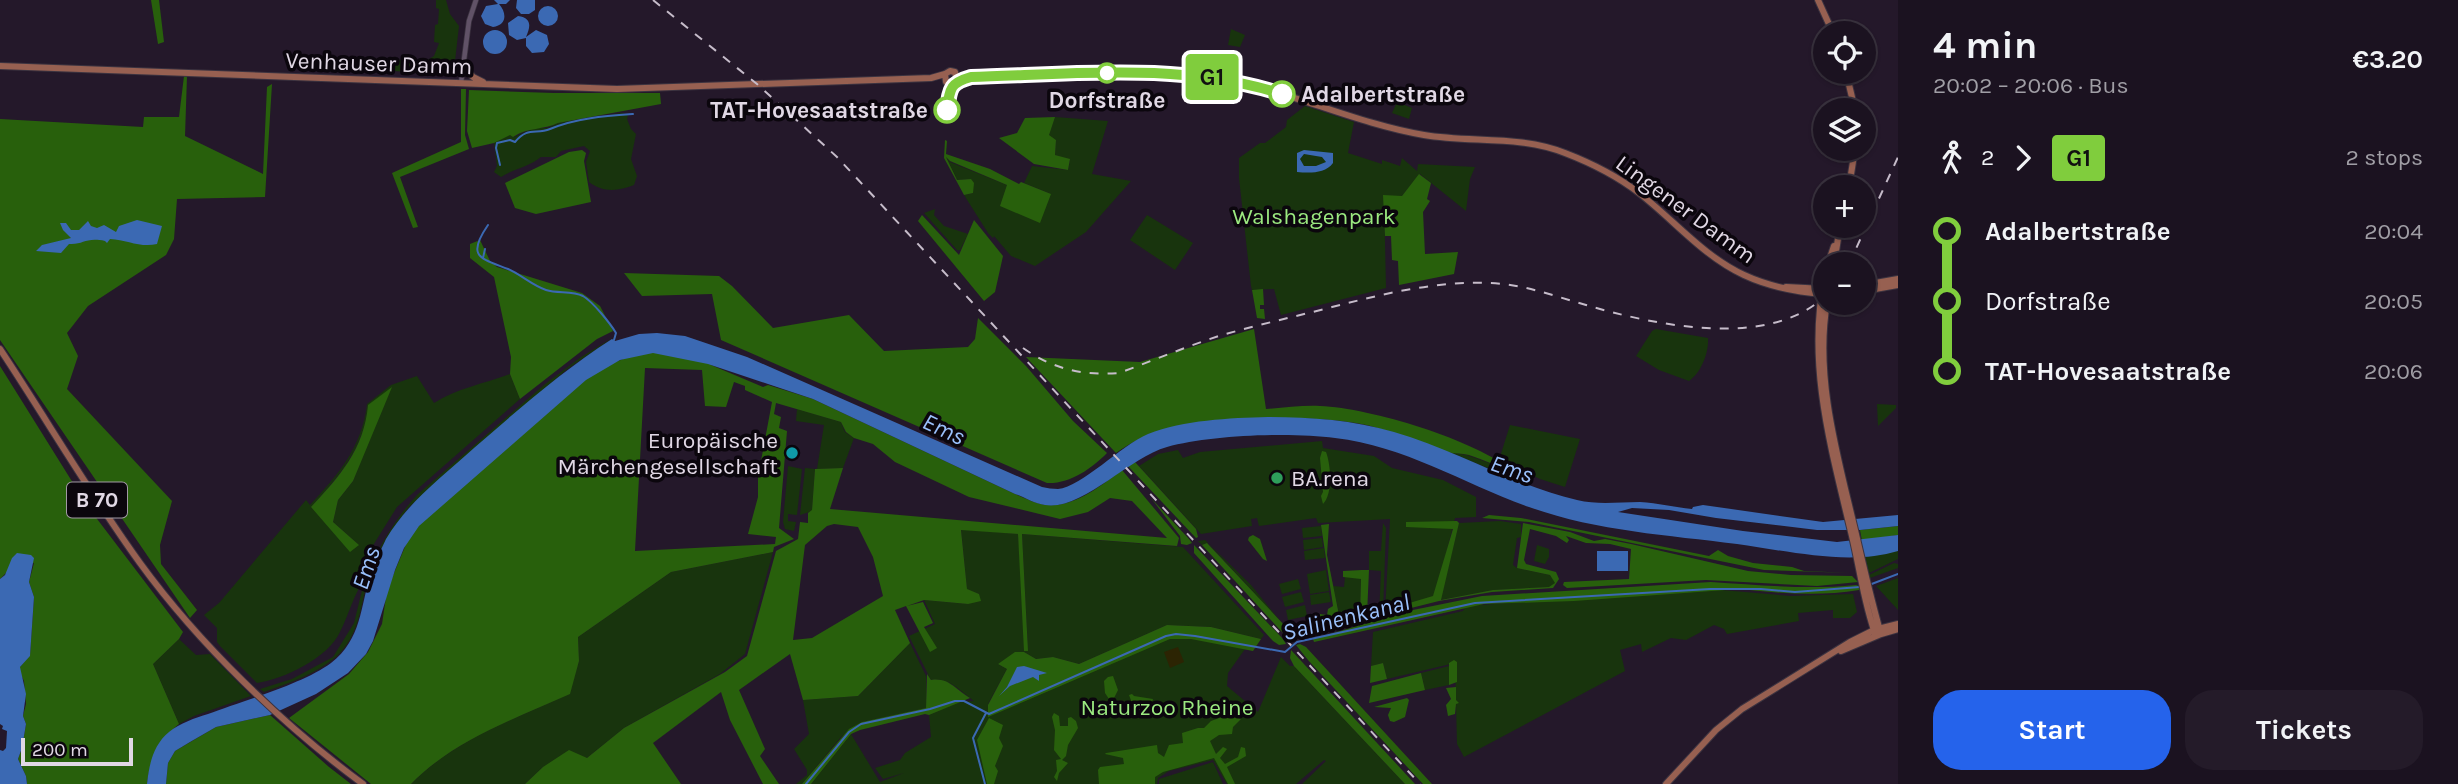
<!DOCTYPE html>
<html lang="en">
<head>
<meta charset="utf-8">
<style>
	body { margin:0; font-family:Karla,sans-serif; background:#241b29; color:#f1f3f6; height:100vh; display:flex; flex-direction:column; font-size:26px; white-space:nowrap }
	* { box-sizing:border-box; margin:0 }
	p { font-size:23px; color:#a09ea5 }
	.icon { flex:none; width:38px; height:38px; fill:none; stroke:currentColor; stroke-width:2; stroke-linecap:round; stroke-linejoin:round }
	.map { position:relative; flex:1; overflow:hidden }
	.drawer { display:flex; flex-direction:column; background:#1b1220; width:560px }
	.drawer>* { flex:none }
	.badge { padding:0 14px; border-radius:5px; font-size:24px; line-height:46px }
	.tools { position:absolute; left:1813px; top:21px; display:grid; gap:14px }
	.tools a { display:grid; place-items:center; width:63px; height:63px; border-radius:50%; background:#1b1220; box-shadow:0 2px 5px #0004,0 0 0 2px #39323e; font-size:35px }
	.scale { position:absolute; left:21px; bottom:18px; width:112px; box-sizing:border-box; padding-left:7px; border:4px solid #e1d8e5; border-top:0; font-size:19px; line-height:24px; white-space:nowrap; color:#e1d8e5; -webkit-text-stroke:5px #0b060d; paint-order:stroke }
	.map>.badge { position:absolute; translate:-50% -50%; box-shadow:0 0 0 4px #fff }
	.legs { display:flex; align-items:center; gap:10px; height:77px; padding:0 35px; font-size:23px }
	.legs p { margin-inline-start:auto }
	.head { display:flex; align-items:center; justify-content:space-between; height:119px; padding:0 35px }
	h1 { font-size:38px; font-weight:700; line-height:52px }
	.primary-button { display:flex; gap:14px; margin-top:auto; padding:14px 35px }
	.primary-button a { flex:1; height:80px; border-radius:28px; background:#2563eb; color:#fff; font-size:28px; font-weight:700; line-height:80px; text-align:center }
	.primary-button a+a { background:#241b29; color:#f1f3f6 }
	ul { padding:0 35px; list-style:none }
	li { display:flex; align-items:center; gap:24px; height:70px; font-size:26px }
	li i { display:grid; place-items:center; width:10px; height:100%; margin:0 9px; background:currentColor }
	li i::after { content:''; width:18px; height:18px; margin:-9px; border:5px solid; border-radius:50%; background:#1b1220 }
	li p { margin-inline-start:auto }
	li:first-child i { background:linear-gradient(#0000 50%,currentColor 0) }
	li:last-child i { background:linear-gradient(currentColor 50%,#0000 0) }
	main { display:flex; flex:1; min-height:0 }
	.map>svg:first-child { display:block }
</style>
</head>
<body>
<main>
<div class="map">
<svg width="1898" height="784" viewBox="0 0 1898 784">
	<rect width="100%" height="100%" fill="#24182a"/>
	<path fill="#18340d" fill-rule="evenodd" d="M436,0H446L450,14L459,26L455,61L451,72L446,74L358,69L359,58L426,61L434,56L439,43L434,42L435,25L438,24L439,9L436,8Z
		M1231,29L1245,35L1240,47L1228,45Z
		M1397,102L1412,108L1409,119L1392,113Z
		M1305,106L1354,122L1348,153L1382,164V160L1400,166L1402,158L1417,171L1418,164L1475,167L1470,179L1466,211L1420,174L1402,196H1384L1386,288L1281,315L1274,289L1252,290L1251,286L1239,178V158L1260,143H1265L1286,127L1287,120Z
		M622,113L628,115L627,119L631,129L636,134L631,159L637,176L634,185C619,191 603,193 589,182L586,162L590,151L584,146L561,151L556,157H541C529,167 513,169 501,177L494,172L497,166L494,143L510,134L514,137L535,128H548L558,123Z
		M1055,117L1108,121L1092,174L1131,181L1086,232L1035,266L1011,256L994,236L993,238L988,233L964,195L973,193L971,179L957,180L946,157L950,162L1007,185L1051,194L1024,183L1032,166L1068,170L1070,160L1055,155L1056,140L1048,135Z
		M935,209L934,215L944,226L968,234L960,250H957L924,213Z
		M1147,215L1193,243L1175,270L1130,240Z
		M1656,329L1708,338C1709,353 1701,373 1689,381L1659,370L1636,356L1652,331Z
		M614,337L566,370L409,507C393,527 379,549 370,572C361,600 361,631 340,653C320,673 289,683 264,692L260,689L292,679L333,657L354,623L365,578C354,594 349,614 340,632C328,658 284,679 257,683L220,646L217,642V628L204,615L219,603L306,500L310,505C339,474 362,447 367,404L391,385L417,376L434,403C458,388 483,384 510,374L520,399L397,507L372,547L374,553L370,566C384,540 397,516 418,494L545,384L581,357ZM368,405L375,423L353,481L338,500L333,522L359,545L311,507C339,476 364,448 368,405Z
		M1877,404L1896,405V408L1878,426Z
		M797,409L841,422L845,432L854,438L843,468L817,469L824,425L796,421Z
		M1510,425L1580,439L1565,487L1540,479L1499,460Z
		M1322,441L1323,448L1374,456L1392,468L1443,480L1476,497V517L1455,518L1434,602L1388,614L1385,613L1390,519L1318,523L1316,518L1259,526L1257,518L1251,519L1252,526L1201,534L1139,466L1158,454L1178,450L1183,458L1200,452Z
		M1448,452L1467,455L1514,472L1515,479Z
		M788,466L802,469L797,515L788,514V521L796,522L794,531L785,529L783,522Z
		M805,468L815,469L812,511L800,515Z
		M1500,521L1521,524V537L1517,538L1513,565L1517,568L1550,575L1556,583L1549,587L1493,590L1440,600L1459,523Z
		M1383,523L1386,528L1383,613L1379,616L1381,571L1369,570V551H1381Z
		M1321,526L1322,536L1303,538L1302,528Z
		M961,529L1018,534L1028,650L1022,534L1183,547L1264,635L1261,639L1211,627L1167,625L1079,664L1053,657L1036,659L1024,652L998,664L1007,669L988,704L1167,638L1195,639L1245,649L1228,673L1227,686L1258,712L1281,657L1290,666H1294L1405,784H1302L1326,761L1324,760L1296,784H1227L1213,760L1169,771L1158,778L1157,784H811L851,734L880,782L904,773L883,779L875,768L900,760L905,753L931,737L929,715L958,702L974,701C961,692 949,677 931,680L909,636L935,624L924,600L968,604L979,594L967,590Z
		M1322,538L1323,547L1304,550L1303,540Z
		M1205,540L1251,585L1280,621L1208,543L1202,545L1198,541Z
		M1537,545L1549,549V557L1545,564L1534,561Z
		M1324,548L1325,558L1305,560L1304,551Z
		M1898,551V559L1869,573L1865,557Z
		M773,552L745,654L720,674L624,728L587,758L543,767L525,784H411C454,740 514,719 569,694L579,661L578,637L671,572Z
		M1894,563L1898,564V568L1870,578L1869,575Z
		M1326,570L1329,591L1310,594L1307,574Z
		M1345,577L1361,578L1360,619L1341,623L1333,586L1344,587Z
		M1898,578V610L1876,586Z
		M1298,579L1301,589L1282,594L1279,584Z
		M1710,589L1791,596L1853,594L1857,612L1850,618H1833V610L1798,613L1799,621L1727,634L1724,629L1714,625L1686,640L1671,638L1642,652L1641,644L1620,650L1625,671L1464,757L1457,744L1455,663L1387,679L1383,663L1371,666L1373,632L1463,611L1466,606Z
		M1301,592L1304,602L1285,607L1282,597Z
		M1329,592L1331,602L1311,605L1310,595Z
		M1305,605L1307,616L1288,620L1286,610Z
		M179,639L196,655L210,654L251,696L194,716L179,724L153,664Z
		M910,643L926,676V708L862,722L841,737L802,784H796L807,775V770L794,749L809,734L803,700L858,696Z
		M1449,666V685L1425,690L1421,673Z
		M1213,762L1223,784H1159V779Z"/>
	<path fill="#28600c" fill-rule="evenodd" d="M151,0H159L164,42L158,44Z
		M184,76H187L185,136L263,174L267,87L272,84L265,197L177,199L174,239L166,255L88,306L67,333L78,356L67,389L172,501L160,545L161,564L197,610L190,618L0,340V119L143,127L144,117H179Z
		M461,89H466L465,135L469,149L400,177L418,227L413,228L392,173L461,142Z
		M469,90L554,93H660L661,104L558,123C544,130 528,127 513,137L510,135L494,143L472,148L467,131Z
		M1055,117L1049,135L1056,140L1055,155L1070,159L1068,170L1034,164L999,138L1017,133L1025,118Z
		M945,140L947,141L946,154L990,169L1019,184L1021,182L1051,194L1040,223L1000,206L1007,185L950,161L946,157L957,180L971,179L974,183L973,193L964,195L944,158Z
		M582,150L586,153L584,161L591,202L536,214L515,208L505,183L569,152Z
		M1419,174L1431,183L1427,199L1430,201L1423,212L1425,254L1458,252L1454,274L1399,285L1398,261L1392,260L1391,236H1385L1383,195L1402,196Z
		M922,215L959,255L974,220L1003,256L995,292L984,301L918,221Z
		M480,240L490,261L497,267L582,293L600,306L613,331L597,339L520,399L510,374L511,357L494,277L470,258V244Z
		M624,273L719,276L732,286L773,328L849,315L884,351L968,347L975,339L978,318L1026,366L1073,421L1107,453C1091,469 1070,484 1047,483L721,340L712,294L642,296Z
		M1263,289L1264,305H1260V309H1264L1265,319L1257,318L1252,290Z
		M1254,329L1266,409C1284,408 1303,405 1320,406C1371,408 1476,440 1514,472C1499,467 1484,460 1469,455C1462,453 1454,454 1447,452C1416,443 1388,428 1356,423C1311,416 1267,418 1222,421C1184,424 1147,430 1116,453L1026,357L1140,362Z
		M653,351L707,362L711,365L763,387L768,385L813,399L1015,494C1025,498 1036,504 1047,505C1076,507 1100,486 1122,470L1179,538L1177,546L1022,534L1028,651H1024L1018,534L961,530L967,589L979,594L981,601L968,604L924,600L907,606L923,602L933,623L924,627L937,648L930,652L906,606L895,610L910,643L858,696L803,700L790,654L739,690L765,749L760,756L779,784H763L730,720L721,692L653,743L681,784H525L543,767L569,750L587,758L624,728L725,672L747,656L776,551L798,539L800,522L808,523V513L812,510L815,469L843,468L830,509L1167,538L1132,501L1110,498L1088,512L1060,519L969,497L895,462L873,444L854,438L846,432L841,422L776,403L774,414L781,417L779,428L787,431L779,528L794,539L774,547L773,552L671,572L578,637L579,661L570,694C514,719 454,740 411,784H371L289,718L349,674L368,652L382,624L387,590L409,537L455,484L578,383L608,365L636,354ZM645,368L702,370L705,406L726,407L734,382L745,386V390L772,402L758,477V497L748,534L776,537L775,544L635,551ZM834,524L858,527L873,557L883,596L812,638L793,640L805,545L827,526Z
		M0,366L88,507L183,632L179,639L153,664L179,724C158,741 150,758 147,784H27L26,776L18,759L22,748L26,724L23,716L26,704L24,681L20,673V667L30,655L34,597L29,582L34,563L8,571L0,579Z
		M392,387L353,481L338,500L333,522L359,545L350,552L311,507C340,476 364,449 368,405Z
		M1322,451L1326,452C1331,465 1333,494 1323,504L1321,496L1323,492L1320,458Z
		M1135,462L1196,529L1198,537L1196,538L1128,466Z
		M1151,498L1189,539L1192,543L1187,545L1181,544L1180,536Z
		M1489,515L1521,518L1709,556L1718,550L1728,556L1753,563L1792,567L1804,571L1851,573L1764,570L1529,522L1482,518Z
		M1457,521L1459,523L1441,600L1493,590L1549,587L1555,583L1550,575L1517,568L1523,523L1570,532L1594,541L1605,539L1631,544L1748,571L1791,575L1852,576L1858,582L1817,586L1706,580L1567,588L1563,585L1564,582L1629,579L1631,549L1610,544L1586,543L1566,536L1569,540L1567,543L1556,536L1530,529L1524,560L1526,564L1556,572L1559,579L1553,588L1492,592L1439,601L1391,613L1389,609L1433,596L1453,529L1406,527V522Z
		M1329,524L1327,555L1341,625L1318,631L1315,627L1319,625L1320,614L1327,615L1328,609L1333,606L1321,525Z
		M1898,526V535L1862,541L1860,530Z
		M1253,535L1260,539L1267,561L1263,559L1248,540L1249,537Z
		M1207,543L1286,627L1288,633L1286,635L1282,632L1202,545Z
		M1194,545L1283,639L1286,644L1279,645L1273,641L1194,553Z
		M1362,570H1369L1367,615L1360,616L1361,579L1343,577V571Z
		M1711,582C1760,585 1807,590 1856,585L1859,586V590C1818,597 1779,593 1739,589L1574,601L1484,604L1314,642L1313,639L1408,611L1482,596Z
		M1167,625L1211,627L1261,639L1253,651L1191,639H1170L988,717V705L1007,669L998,664L1015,652H1024L1036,659L1053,657L1079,664Z
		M1300,644L1306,647L1432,784H1423L1308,660L1296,645Z
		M1291,650L1415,784H1405L1294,666L1290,658Z
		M1454,660L1457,662V682L1449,685V663Z
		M1383,663L1387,679L1370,683L1371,666Z
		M1421,673L1425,690L1369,703L1372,686Z
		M927,674L931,680C949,677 956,690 970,698L929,715L925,714L860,730L851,734L811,784H802L849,729L862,722L926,708Z
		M1113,676L1118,690L1114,698L1109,699L1105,693L1104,681L1108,677Z
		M1456,687V700L1459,703L1456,704L1455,714L1448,716L1446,705L1451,699L1446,688Z
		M1132,694L1134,696L1153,699L1152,702H1147L1149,707L1135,711L1129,695Z
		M1407,698L1409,700L1405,717L1394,722L1390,721L1388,715L1391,708L1374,707Z
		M1054,713L1059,716L1060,726H1068V718L1071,717L1076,721L1078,728L1068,745L1066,756L1062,760L1068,763L1059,773L1057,781L1054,777L1057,771L1056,760L1061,759L1054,750L1055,730L1052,717Z
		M1230,714L1241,719L1233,727L1232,734L1219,735L1210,741L1216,754L1223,747L1227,749L1220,758L1225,764L1238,757L1241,747L1245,748L1246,756L1227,767L1235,784H1228L1214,758L1163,772L1155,777V784H1099L1098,770L1100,767L1124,764L1123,758L1105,754L1106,753L1157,745L1158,753L1164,757L1169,745L1183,743L1182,733L1198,728H1204L1211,721Z
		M270,715L329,767L351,784H166L168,763L175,751L216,727Z
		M989,718L1003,725L999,738L1003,746L995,766L998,771L994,784H987L977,740Z"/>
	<path fill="#2c2403" d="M1178,647L1184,662L1170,668L1164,652Z"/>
	<path fill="#3b69b3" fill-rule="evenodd" d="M494,0H510L506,4H499C507,13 507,25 493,27L485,24L481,16L486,6L498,4Z
		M517,0H535V10L529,14H521L516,8Z
		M538 16a10 10 0 1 1 20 0a10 10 0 1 1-20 0Z
		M518,16C533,18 530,28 526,37L536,30L547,35L549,44L544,52L532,53L526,46V38L517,40L509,35L508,23Z
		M483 42a12 12 0 1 1 24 0a12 12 0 1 1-24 0Z
		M1304,150L1333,153V163C1325,174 1309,173 1297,172V153ZM1304,154L1322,157L1326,162L1316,166H1304L1300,159Z
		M137,220L162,226L157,244C141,248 127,240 110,239L107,243L105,241C85,237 84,245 69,244L61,253L36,251L42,245L71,238L63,230L60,223H66L71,230H79L88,221L91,226L97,228L104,225L116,232L119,226Z
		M657,333L685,336L747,357L1042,487C1047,488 1053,489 1058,489C1082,487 1121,445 1148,434C1184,420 1229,418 1268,417C1310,417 1353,420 1394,432C1456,450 1513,485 1577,500C1598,505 1618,502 1640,502C1658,503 1674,507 1692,509L1693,507L1703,505L1823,522L1898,515V526L1860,530H1817L1716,518L1669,510L1632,508L1618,512L1743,531L1837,542L1898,535V551C1849,566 1788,551 1737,544C1667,535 1596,531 1529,507C1464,484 1405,446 1335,438C1290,432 1210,435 1167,447C1128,458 1082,511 1045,505C1035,504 1024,497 1015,494L813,399L708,364L653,353L620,360L586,380L419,526L404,548L395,570L373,641L366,654L348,673L316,694L270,715L216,727L190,742L175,751L168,763L166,784H147C149,765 153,745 169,732C180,723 195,718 208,714C242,701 303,684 331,663C362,639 360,607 371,573C374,562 381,550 386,539C408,502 443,476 474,448C519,409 562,371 612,339L615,341L639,334Z
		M1597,551H1628V571H1597Z
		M17,553L31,555L34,558L29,582L34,597L30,656L20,667L26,694L23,716L26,724L22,748L18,759L26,776L27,784H0V750L3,751L6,748L7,731L2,729L3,726L0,724V579L5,575L12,558Z
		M1024,666L1047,673L1039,675V681L1033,677L1010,686L999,696L1007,687L1017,667Z"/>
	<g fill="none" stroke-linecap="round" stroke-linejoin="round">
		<path stroke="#3b69b3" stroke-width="2" d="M500,165L496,148L497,143L510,140L515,142C528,126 536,135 550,129C576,118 605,116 633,114
			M488,225C466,257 480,258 508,269C520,274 533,286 546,290C558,294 572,290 583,296C593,302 610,323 616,333L614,340
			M483,258L485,249
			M1869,585L1898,574
			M806,784L849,732L861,724L930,709L955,701H964L989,714L1166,636L1176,634L1195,636L1285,652L1297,642L1475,603L1710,589H1761L1795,592L1860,587
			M985,784L973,738L986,713"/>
		<defs>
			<path id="minor" d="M461,83L469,21L476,0"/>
			<path id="major" d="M1818,0L1833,33
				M0,66L617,89L931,78L945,74
				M463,66L473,77L483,82
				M1846,72L1855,110
				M957,81L955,72L950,71L945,74L946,82L952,84L971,77C1050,75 1136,65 1214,77C1286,89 1353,123 1424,135C1471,143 1519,135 1565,153C1591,163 1617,176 1639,193C1674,220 1703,256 1744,275C1770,287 1796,292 1825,294
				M1849,187L1855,149
				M1828,264L1834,246
				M1834,264L1840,226
				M1825,276C1806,364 1832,451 1852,536C1860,569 1864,604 1876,636
				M1864,285L1898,279
				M1786,287L1824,289
				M1864,291L1898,285
				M1827,303C1814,377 1838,458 1855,530C1863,564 1871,600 1881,634
				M0,349C47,420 90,494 140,563C199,644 283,725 363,784
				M1841,651L1881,634L1898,629
				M1666,784L1716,730L1742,709L1850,642L1874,630L1898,624"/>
		</defs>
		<use href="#minor" stroke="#3c3340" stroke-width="6"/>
		<use href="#major" stroke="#3c3340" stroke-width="8"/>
		<use href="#minor" stroke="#615267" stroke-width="4.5"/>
		<use href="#major" stroke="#976051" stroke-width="6"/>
		<path stroke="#c6bcca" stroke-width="2" stroke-dasharray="9 9" stroke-linecap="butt" d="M653,0L757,84L837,157L1420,784
			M1849,264L1898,157
			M1023,348C1053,369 1083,376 1119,373C1152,361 1185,347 1219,336C1256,325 1294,317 1332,307C1383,294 1435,281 1489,283C1523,284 1554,296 1586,305C1654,325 1769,350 1825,296"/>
	</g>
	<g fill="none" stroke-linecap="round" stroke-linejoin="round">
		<defs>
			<path id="line-1" d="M947,110C950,88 950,83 971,77C1076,74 1180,62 1282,94"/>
		</defs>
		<use href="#line-1" stroke="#fff" stroke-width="16"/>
		<use href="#line-1" stroke="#80cd3d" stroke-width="10"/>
	</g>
	<g fill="#fff" stroke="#80cd3d" stroke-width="3.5">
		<circle cx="1107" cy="73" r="9"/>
		<circle cx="1282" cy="94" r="12"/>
		<circle cx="947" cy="110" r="12"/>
	</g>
	<circle fill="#0f9aa8" stroke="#0b060d" stroke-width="2.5" cx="792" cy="453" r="7"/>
	<circle fill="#2e9e5b" stroke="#0b060d" stroke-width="2.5" cx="1277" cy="478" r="7"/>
	<g text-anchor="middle" stroke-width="7" stroke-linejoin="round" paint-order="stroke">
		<rect fill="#0b060d" stroke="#a199a4" stroke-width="2" x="67" y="482.5" width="60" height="35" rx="5"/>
		<g font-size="21" font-weight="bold" fill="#e1d8e5">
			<text x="97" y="507">B 70</text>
		</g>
		<g font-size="23" fill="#e1d8e5" stroke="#0b060d">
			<text transform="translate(379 63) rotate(2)" y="8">Venhauser Damm</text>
			<text transform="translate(1686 209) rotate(36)" y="8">Lingener Damm</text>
		</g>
		<g font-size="23" font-weight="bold" fill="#e1d8e5" stroke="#0b060d" text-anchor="start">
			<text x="1301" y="102">Adalbertstraße</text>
			<text x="1107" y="108" text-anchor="middle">Dorfstraße</text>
			<text x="928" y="118" text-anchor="end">TAT-Hovesaatstraße</text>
		</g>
		<g font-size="23" fill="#9be980" stroke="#0b060d">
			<text x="1314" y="224">Walshagenpark</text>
			<text x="1167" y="715">Naturzoo Rheine</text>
		</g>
		<g font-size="23" fill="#e1d8e5" stroke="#0b060d" text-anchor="end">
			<text x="778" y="448">Europäische<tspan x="778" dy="26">Märchengesellschaft</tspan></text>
			<text x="1291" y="486" text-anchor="start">BA.rena</text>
		</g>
		<g font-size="24" font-style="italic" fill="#9ac0fb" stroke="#0b060d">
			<text transform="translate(944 429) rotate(25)" y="8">Ems</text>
			<text transform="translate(1512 469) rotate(19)" y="8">Ems</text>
			<text transform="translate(366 568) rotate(-72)" y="8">Ems</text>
			<text transform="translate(1346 617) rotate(-14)" y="8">Salinenkanal</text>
		</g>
	</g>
</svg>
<div class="tools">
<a><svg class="icon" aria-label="locate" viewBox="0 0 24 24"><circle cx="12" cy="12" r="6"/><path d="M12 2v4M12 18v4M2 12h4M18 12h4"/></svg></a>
<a><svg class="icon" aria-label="layers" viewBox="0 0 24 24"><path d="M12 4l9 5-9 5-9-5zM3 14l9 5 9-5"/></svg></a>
<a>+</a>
<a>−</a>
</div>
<div class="scale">200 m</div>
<b class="badge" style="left:1212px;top:77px;background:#80cd3d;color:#111">G1</b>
</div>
<section class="drawer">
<div class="head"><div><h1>4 min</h1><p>20:02 – 20:06 · Bus</p></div><b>€3.20</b></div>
<div class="legs"><svg class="icon" aria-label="walk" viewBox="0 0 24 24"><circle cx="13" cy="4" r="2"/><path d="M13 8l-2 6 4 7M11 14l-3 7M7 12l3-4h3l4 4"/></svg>2<svg class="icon" aria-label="forward" viewBox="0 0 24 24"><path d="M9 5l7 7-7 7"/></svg><b class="badge" style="background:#80cd3d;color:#111">G1</b><p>2 stops</p></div>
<ul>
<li><i style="color:#80cd3d"></i><b>Adalbertstraße</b><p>20:04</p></li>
<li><i style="color:#80cd3d"></i><span>Dorfstraße</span><p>20:05</p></li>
<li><i style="color:#80cd3d"></i><b>TAT-Hovesaatstraße</b><p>20:06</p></li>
</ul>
<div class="primary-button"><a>Start</a><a>Tickets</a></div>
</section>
</main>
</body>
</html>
